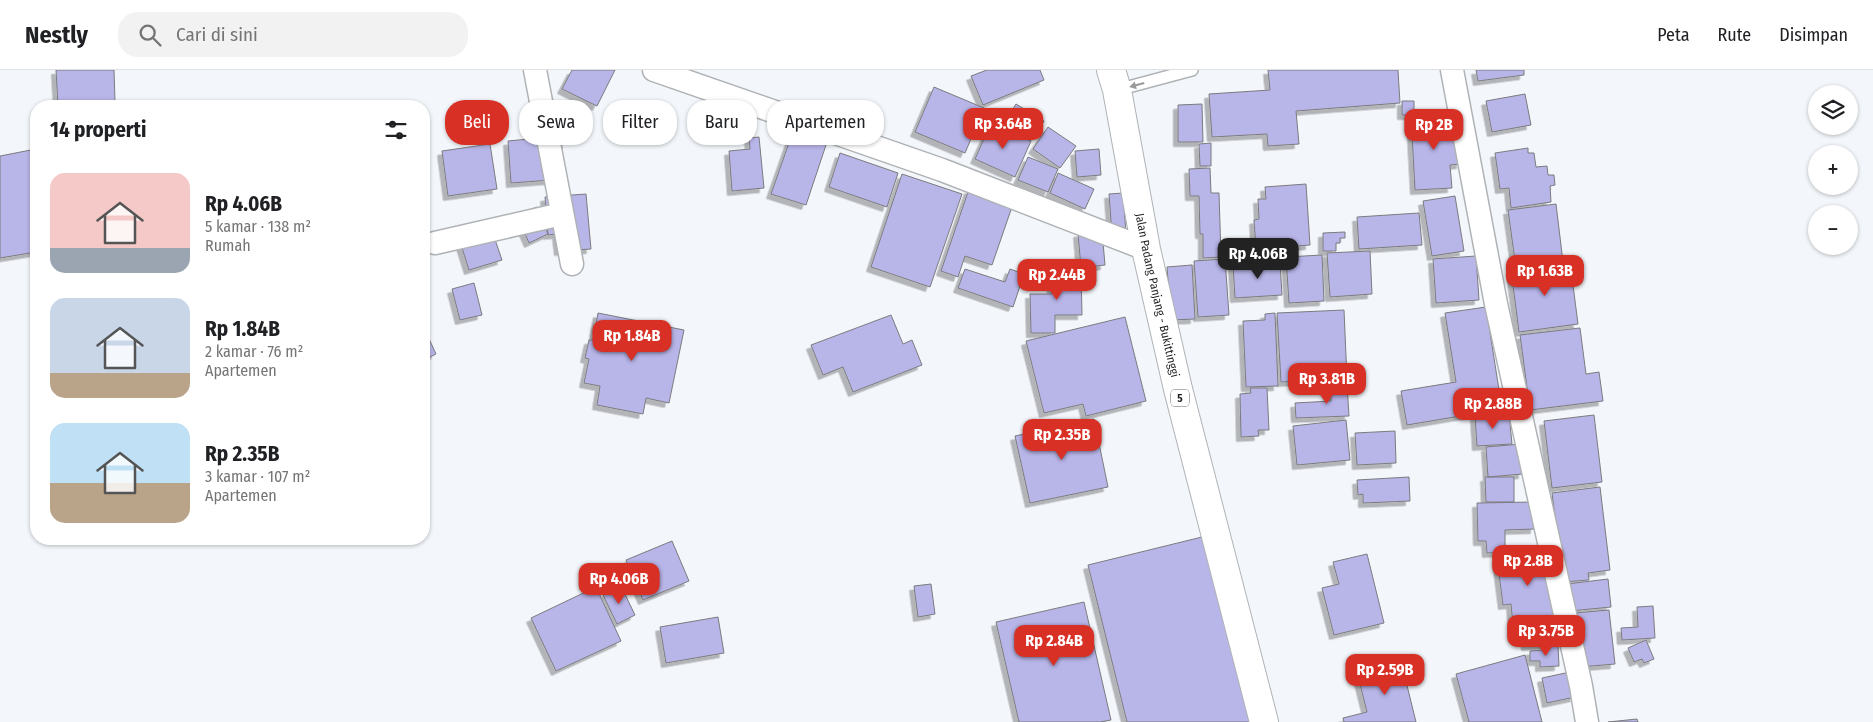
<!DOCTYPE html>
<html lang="id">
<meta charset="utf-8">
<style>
body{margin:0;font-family:"Fira Sans Condensed",sans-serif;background:#f2f2f2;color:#202124;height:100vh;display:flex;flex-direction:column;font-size:19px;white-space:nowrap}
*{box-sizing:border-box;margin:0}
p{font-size:16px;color:#757577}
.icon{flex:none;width:28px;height:28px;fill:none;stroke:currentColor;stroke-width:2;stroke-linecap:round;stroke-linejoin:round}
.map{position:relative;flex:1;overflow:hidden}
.details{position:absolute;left:30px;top:30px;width:400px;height:445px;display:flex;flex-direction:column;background:#fff;border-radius:20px;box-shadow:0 1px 4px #0004}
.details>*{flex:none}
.guide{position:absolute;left:445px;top:30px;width:475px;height:45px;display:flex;gap:10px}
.controls{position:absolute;left:1808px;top:15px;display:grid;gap:10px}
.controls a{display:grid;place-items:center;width:50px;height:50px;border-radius:50%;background:#fff;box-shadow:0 1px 4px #0004;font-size:25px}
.price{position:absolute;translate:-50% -42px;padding:0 11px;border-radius:10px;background:#d93025;color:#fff;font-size:16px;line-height:32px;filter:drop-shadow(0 1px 2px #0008)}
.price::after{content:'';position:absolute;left:50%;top:30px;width:15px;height:11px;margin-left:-8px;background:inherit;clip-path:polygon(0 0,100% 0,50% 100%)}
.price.active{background:#222;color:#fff}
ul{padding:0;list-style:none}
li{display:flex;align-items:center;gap:15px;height:125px;padding:0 20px}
li span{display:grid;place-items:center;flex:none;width:140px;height:100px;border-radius:15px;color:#555}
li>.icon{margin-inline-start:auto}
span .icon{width:60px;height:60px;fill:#fffc;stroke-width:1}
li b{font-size:21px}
h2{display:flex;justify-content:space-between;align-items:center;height:60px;padding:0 20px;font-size:21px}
.tag{padding:0 18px;border-radius:20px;background:#fff;box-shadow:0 1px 4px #0004;font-size:18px;line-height:45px}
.tag.active{background:#d93025;color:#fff}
header{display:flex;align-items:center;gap:30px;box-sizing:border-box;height:70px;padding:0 25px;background:#fff;border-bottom:1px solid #e0e0e0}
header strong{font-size:24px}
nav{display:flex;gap:28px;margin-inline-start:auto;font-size:18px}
.search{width:350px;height:45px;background:#f2f2f2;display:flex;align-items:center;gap:12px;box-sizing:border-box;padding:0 18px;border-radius:20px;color:#757577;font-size:19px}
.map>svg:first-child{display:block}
.building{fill:#b8b5e8;stroke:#7b7b7f;filter:url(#shadow)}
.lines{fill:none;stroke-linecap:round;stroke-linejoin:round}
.service-casing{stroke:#b0b3b6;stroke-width:14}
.minor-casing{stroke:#b0b3b6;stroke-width:25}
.trunk-casing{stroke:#b0b3b6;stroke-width:30}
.service{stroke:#fff;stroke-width:11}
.minor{stroke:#fff;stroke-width:22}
.trunk{stroke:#fff;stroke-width:28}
.oneway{fill:#999a9a}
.labels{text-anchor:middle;stroke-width:4;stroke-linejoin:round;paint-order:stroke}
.shield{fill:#fff;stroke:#616262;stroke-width:1}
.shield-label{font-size:11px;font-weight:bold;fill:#1d1e1f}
.street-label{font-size:12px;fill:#1d1e1f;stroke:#fff}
</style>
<header>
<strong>Nestly</strong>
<div class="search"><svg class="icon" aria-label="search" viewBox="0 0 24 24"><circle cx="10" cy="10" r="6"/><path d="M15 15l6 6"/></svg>Cari di sini</div>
<nav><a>Peta</a><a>Rute</a><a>Disimpan</a></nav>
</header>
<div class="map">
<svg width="1873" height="652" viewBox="0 0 1873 652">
<defs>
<filter id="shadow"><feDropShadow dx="-4.5" dy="4.5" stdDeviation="0" flood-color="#0004"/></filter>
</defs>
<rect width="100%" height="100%" fill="#f3f6fa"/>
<path class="building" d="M56,0H114L115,32L58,35Z
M572,0H615L597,36L562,19Z
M987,0H1040L1044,10L983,35L971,6Z
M1268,0H1398L1400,33L1296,41L1299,74L1268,76L1267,64L1212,67L1209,24L1270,20Z
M1476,0H1524V5L1478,11Z
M934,17L984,38L965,83L915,62Z
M1525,24L1531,55L1492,62L1486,31Z
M1402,31H1414V45H1402Z
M1016,34L1044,51L1033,69L1005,52Z
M1202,34L1203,72H1178V35Z
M1450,44L1451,67L1459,66L1461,94L1450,95L1452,118L1415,120L1411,46Z
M991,53L1031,71L1015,107L975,89Z
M1048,57L1076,76L1060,98L1033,79Z
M792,64L826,75L806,135L771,124Z
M561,66L564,109L511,113L508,71Z
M759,67L764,118L732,121L729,81L750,79L749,68Z
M1211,73V96H1200L1199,74Z
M490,74L497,119L448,126L442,81Z
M1528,78V83H1534L1536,97L1547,96L1548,105H1554L1555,115L1550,116L1551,132L1511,138L1509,118L1500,119L1495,83Z
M36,79V182L0,188V86Z
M1099,79L1101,105L1077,107L1075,81Z
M840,83L898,103L887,137L829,117Z
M1028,87L1058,99L1048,122L1018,110Z
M1210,98L1211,123H1219L1221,187L1203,188V164H1200L1199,126H1190L1189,99Z
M1058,103L1094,119L1085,139L1050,123Z
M902,104L962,124L930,217L871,197Z
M1306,114L1310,175L1256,179L1254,150L1259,149L1258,129H1266L1265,117Z
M969,119L1013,134L992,195L965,186L958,207L941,201Z
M1123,123L1126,163L1112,164L1109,124Z
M586,124L591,179L559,181L557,164L548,165L545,127Z
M1455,126L1464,181L1432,186L1423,131Z
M1556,134L1563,192L1516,198L1508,140Z
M537,137L548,164L529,173L517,145Z
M1419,143L1422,175L1359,179L1357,147Z
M489,152L502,190L469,200L457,162Z
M1102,161L1105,195L1081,198L1078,163Z
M1345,162V168H1340V173H1336V181H1323V163Z
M1370,181L1372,224L1330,227L1327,183Z
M1322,185L1324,231L1289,233L1286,187Z
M1476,186L1479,230L1436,233L1433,189Z
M1225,189L1229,245L1198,247L1194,191Z
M1280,192L1282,225L1235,228L1233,195Z
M1570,192L1578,254L1519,262L1511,200Z
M1192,195L1195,249L1171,250L1167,197Z
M965,199L1005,212L1010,199L1024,204L1013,237L958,218Z
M1081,199L1082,245H1055V263H1031L1030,224H1052L1051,200Z
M474,213L482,245L460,250L452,219Z
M1486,237L1502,339L1407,355L1401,321L1456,312L1445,243Z
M1344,240L1347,309L1281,312L1277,243Z
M598,243L684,260L669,333L646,328L643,344L597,335L600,316L584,313L589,289L585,288L589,270H593Z
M1275,243L1278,316L1246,317L1243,251L1265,250V244Z
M891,245L903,274L912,270L922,295L853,322L843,297L823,305L811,275Z
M1125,247L1146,331L1086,346L1083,334L1044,343L1026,271Z
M424,258L436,284L424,290Z
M1580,258L1586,304L1599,302L1603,331L1530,340L1520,265Z
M1330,314H1347L1349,346L1296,348L1295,333L1331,331Z
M1250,318H1267L1269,360H1258L1259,366L1241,367L1240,324L1251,323Z
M1509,344L1512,374L1477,376L1475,346Z
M1594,345L1602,412L1552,418L1544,351Z
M1094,349L1108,417L1030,433L1015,366Z
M1346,350L1350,390L1297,395L1293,356Z
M1395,361L1396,393L1357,395L1355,363Z
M1521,374L1523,404L1488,407L1486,377Z
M1409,407L1410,431L1363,433V424L1358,425L1357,410Z
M1485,407H1514V432H1486Z
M1600,417L1610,500L1588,503L1589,510L1563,512L1552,423Z
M1534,432L1535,459L1505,460V482L1487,483L1486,471H1478L1477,433Z
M1206,466L1252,652H1127L1088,495Z
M672,471L689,511L643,530L626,490Z
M1549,481L1557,550L1513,555L1511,534L1503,535L1497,488Z
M1367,484L1384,553L1334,565L1322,518L1339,514L1333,492Z
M1608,509L1611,537L1570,541L1567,514Z
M931,514L935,544L918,547L914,516Z
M621,516L635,545L617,554L603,525Z
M596,517L621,571L556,601L531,548Z
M1084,532L1111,650L1100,652H1019L996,552Z
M1653,536L1655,568L1622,570L1621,558L1638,557L1637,537Z
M1609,540L1615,594L1580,597L1575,543Z
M718,547L724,583L666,593L660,557Z
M1544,554L1545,575L1526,576L1524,556Z
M1646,570L1654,589L1644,593L1642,589L1634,592L1628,578Z
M1558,576L1559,596L1540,597V591H1530V581L1544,580V577Z
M1525,585L1542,652H1469L1456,604Z
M1401,591L1416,652H1344L1343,648L1367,642L1357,602Z
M1570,602L1575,627L1547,633L1542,608Z
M1637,649L1638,652H1608Z"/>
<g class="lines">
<g class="service-casing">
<path id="service" d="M1117,20L1192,0"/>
</g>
<g class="minor-casing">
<path id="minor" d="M535,0L572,194
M654,0L942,100L1146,179
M1452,0L1496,234L1581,616L1587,652
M435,173L562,144"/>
</g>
<g class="trunk-casing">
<g id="trunk">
<path id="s1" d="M1111,0L1117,20L1146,179L1178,319L1264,652"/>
</g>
</g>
<use href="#service" class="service"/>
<use href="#minor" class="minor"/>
<use href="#trunk" class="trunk"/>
</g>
<defs><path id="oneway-solid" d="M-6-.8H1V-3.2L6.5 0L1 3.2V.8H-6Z" transform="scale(1.25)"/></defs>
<use class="oneway" href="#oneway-solid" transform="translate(1137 15) rotate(165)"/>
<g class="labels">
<rect class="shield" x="1171" y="319.5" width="18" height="17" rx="4"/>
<g class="shield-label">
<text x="1180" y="332">5</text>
</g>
<g class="street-label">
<text dy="4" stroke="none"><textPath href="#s1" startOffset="230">Jalan Padang Panjang - Bukittinggi</textPath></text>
</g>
</g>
</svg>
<div class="controls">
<a><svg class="icon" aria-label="layers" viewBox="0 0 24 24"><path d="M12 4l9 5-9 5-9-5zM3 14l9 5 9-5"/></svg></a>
<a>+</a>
<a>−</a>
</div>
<b class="price" style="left:1003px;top:80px">Rp 3.64B</b>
<b class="price" style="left:1434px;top:81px">Rp 2B</b>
<b class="price active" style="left:1258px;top:210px">Rp 4.06B</b>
<b class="price" style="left:1545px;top:227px">Rp 1.63B</b>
<b class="price" style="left:1057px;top:231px">Rp 2.44B</b>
<b class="price" style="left:632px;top:292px">Rp 1.84B</b>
<b class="price" style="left:1327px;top:335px">Rp 3.81B</b>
<b class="price" style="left:1493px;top:360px">Rp 2.88B</b>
<b class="price" style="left:1062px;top:391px">Rp 2.35B</b>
<b class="price" style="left:1528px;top:517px">Rp 2.8B</b>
<b class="price" style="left:619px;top:535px">Rp 4.06B</b>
<b class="price" style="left:1546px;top:587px">Rp 3.75B</b>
<b class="price" style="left:1054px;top:597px">Rp 2.84B</b>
<b class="price" style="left:1385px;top:626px">Rp 2.59B</b>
<div class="guide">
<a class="tag active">Beli</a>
<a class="tag">Sewa</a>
<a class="tag">Filter</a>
<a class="tag">Baru</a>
<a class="tag">Apartemen</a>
</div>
<section class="details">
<h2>14 properti<svg class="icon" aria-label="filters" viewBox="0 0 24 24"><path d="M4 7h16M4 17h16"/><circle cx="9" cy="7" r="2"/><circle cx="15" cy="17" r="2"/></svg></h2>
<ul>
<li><span style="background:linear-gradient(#f6c9c9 75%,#9aa5b1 0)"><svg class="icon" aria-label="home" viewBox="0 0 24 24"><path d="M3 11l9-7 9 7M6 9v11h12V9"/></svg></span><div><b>Rp 4.06B</b><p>5 kamar · 138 m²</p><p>Rumah</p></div></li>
<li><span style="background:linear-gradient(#c9d6e8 75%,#b9a48a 0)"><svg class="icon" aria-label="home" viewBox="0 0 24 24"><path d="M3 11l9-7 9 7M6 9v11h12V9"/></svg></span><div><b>Rp 1.84B</b><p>2 kamar · 76 m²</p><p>Apartemen</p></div></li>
<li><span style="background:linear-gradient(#bfe0f5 60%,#b9a48a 0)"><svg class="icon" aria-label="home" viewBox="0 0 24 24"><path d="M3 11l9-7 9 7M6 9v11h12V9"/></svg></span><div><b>Rp 2.35B</b><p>3 kamar · 107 m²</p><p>Apartemen</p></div></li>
</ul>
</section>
</div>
